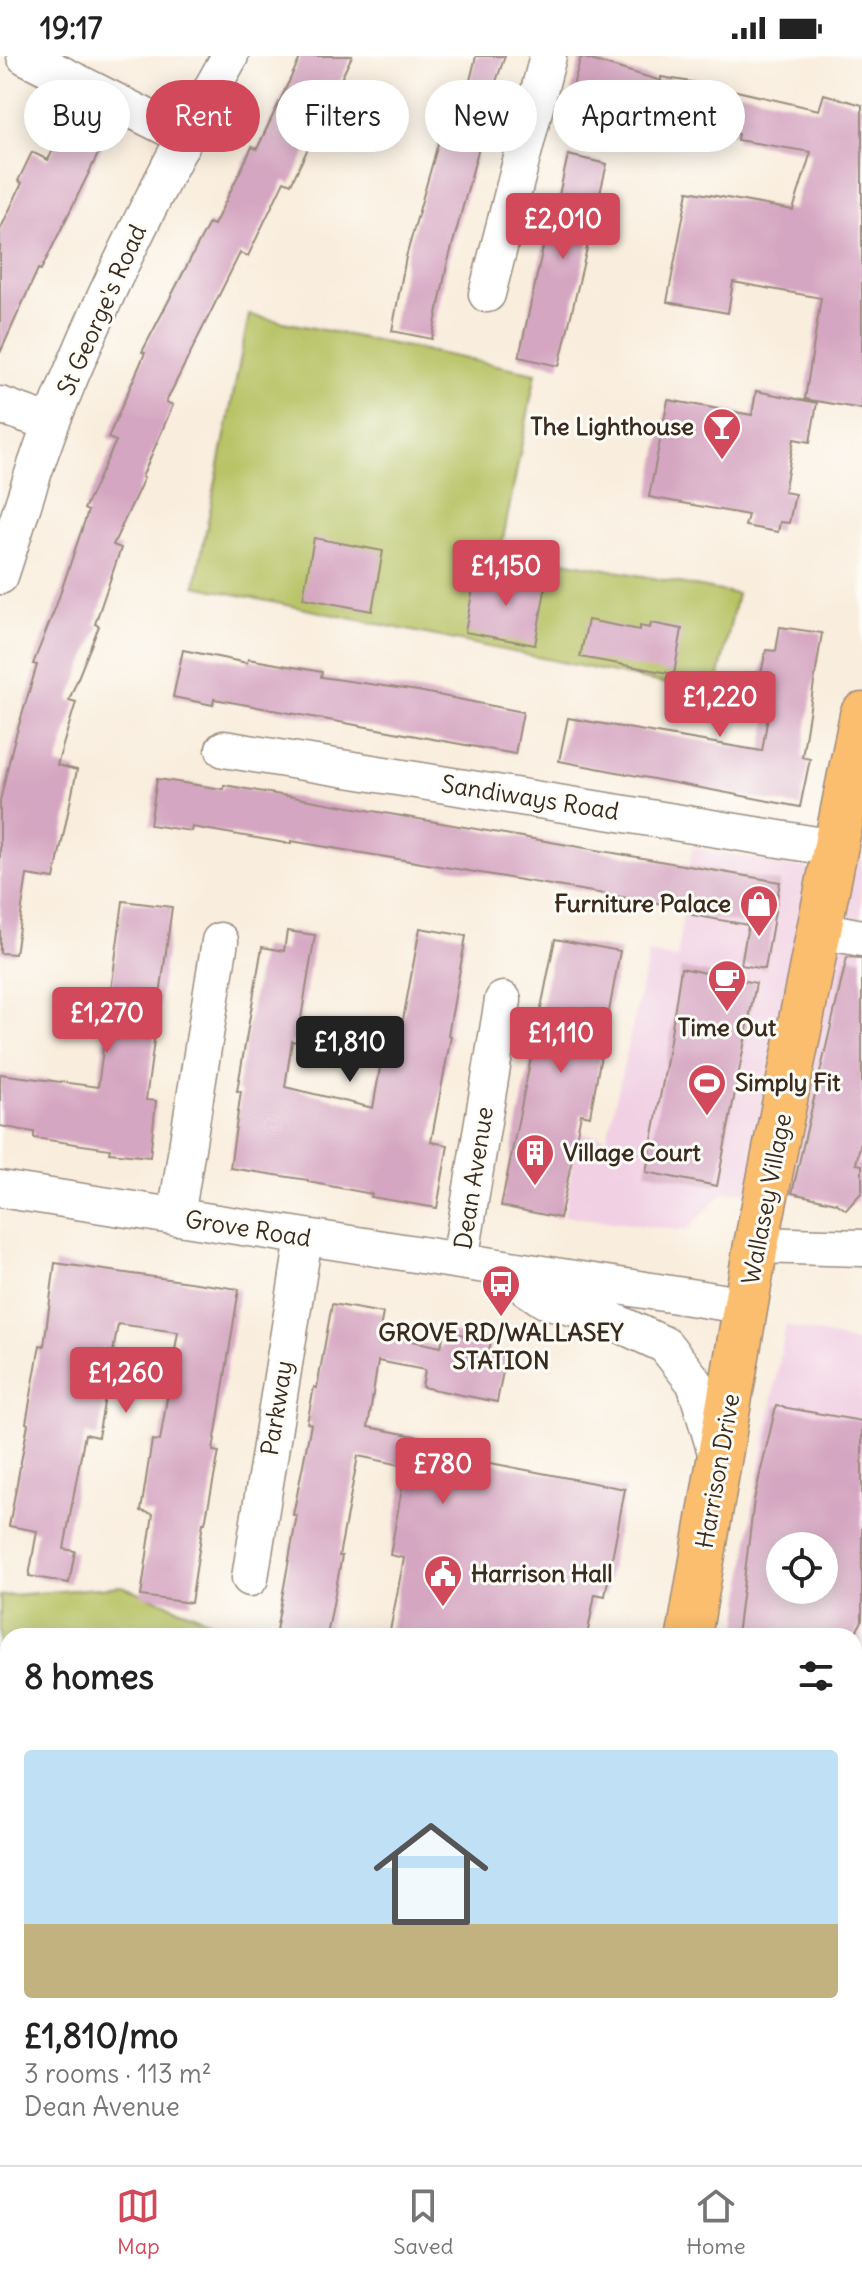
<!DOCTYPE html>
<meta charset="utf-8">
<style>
body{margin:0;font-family:Delius,sans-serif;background:#f6f6f6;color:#222;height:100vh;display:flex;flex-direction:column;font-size:30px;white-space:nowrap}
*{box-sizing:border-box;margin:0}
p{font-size:26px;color:#767676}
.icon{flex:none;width:44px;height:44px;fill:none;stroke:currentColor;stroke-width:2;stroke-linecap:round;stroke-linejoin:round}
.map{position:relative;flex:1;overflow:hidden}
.panel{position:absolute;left:0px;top:1572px;width:862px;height:538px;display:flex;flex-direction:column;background:#fff;border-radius:24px 24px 0 0;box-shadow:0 4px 20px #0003}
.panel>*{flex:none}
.top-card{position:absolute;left:24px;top:24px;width:814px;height:72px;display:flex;gap:16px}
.controls{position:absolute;left:766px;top:1476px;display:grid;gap:16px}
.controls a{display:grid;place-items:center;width:72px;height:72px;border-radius:50%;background:#fff;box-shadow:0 4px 20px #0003;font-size:40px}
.price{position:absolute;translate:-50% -68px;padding:0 18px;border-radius:8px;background:#d1495b;color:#fff;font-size:26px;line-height:52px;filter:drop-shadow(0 2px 4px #0008)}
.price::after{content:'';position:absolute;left:50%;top:48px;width:24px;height:18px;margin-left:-12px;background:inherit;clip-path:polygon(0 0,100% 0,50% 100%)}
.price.on{background:#222;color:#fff}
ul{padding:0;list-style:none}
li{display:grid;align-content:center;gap:16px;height:424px;padding:0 24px}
li span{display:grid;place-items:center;height:248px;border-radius:8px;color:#555}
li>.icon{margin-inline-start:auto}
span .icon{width:144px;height:144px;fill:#fffc;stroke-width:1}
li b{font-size:34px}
h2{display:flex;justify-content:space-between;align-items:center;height:96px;padding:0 24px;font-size:34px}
.tag{padding:0 28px;border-radius:36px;background:#fff;box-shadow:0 4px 20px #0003;font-size:28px;line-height:72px}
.tag.on{background:#d1495b;color:#fff}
.status{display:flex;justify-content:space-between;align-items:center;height:56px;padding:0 40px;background:#fff;direction:ltr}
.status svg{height:22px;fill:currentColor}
.tabs{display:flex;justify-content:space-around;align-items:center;height:112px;border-top:2px solid #e0e0e0;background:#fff;font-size:22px;color:#767676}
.tabs a{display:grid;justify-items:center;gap:4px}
.tabs .on{color:#d1495b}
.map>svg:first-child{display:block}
.built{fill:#f1d0e3;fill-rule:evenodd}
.green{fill:#b7c365;stroke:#797642;stroke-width:2}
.building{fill:#d5a6c1;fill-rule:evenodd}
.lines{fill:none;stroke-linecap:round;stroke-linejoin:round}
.minor-casing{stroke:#9a8c7e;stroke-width:39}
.major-casing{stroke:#9a8c7e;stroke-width:47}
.minor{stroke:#fff;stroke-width:36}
.major{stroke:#fbbd6e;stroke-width:44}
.rail-casing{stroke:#3b2a1e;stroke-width:9}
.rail{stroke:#fdfcf7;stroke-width:6;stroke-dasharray:18;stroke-linecap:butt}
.labels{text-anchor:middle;stroke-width:6;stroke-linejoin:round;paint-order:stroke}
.street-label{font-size:24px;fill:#3b2a1e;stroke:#fdfcf7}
.poi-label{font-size:24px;font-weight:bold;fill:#3b2a1e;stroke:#fdfcf7;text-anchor:start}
</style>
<div class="status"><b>19:17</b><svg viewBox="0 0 49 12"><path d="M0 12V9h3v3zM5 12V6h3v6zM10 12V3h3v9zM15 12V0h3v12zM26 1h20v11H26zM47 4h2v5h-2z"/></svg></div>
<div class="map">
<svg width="862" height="2109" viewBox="0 0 862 2109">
<rect width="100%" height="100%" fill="#fdfcf7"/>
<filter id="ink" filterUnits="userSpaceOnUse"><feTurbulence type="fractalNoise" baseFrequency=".0125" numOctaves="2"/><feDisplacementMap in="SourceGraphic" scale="16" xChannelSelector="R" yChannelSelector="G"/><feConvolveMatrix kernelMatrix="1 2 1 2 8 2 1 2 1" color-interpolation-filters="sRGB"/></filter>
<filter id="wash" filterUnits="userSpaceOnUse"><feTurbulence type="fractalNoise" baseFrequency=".006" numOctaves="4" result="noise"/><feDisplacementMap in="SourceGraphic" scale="32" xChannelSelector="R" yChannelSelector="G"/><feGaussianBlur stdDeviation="1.8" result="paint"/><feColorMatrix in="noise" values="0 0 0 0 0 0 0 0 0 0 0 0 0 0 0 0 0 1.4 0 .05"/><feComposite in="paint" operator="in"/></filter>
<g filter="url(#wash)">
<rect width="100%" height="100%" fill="#f9eddd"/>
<path class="built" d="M862,748V1147H836L772,1133L723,1137L686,1175L564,1160L577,1076L607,1082L649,897L677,903L692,791L847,820Z
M786,1269L862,1288V1780L854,1794V1580H737L754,1444ZM780,1490H824V1534H780Z"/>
<path class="green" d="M249,259L536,317L501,493L737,538L715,638L195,530Z
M122,1530L231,1573L230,1580H8V2102H550L546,2109H0V1540Z"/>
<g id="blocks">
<path class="building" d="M301,0H352L291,128L284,125L248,200L240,197L166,346L173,349L142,421L144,422L113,489L121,492L95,568L99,570L69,644L76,646L57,709L77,714L54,823L27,819L15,898L0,897V745L13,689L37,609L33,608L56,550L88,455L84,453L116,385L108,382L145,297L142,296L209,167L214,169L252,91L257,93Z
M476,0H505L487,51H490L447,209L432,283L392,275L406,201L443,70L458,74Z
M581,1L661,25V21L715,30L819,54L824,38L862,49V353L805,343L821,242L733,226L728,257L667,246L688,135L793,154L811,96L737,84L738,78L630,62L569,44Z
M70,61L107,80L41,214L38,213L0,297V174L22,127L18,125L32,96L48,104Z
M568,99L607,108L559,310L519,301L548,169L552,170Z
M756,335L817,347L810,386L794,383L784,436L795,438L789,467L780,466L778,476L745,470L748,459L649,441L668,344L752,359Z
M314,482L383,495L372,555L303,542Z
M476,516L546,529L535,589L465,576Z
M588,564L640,574V570L650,572L651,567L682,573L674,618L580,601Z
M780,571L822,577L802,701L810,703L800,751L559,705L568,662L762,695L775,620L761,618L766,594L776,595Z
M183,594L247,607L248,603L322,616L321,621L418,635L523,656L515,698L214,643L213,649L173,641Z
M157,723L223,733L224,729L780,826L765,913L741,909L748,869L692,859L693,853L291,785V788L192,771L191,775L150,769Z
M123,845L172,851L146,1044L156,1045L150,1101L109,1097L110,1093L34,1082V1076L0,1070V1018L98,1031Z
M420,872L466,880L448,979L451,980L431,1086L448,1089L437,1152L371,1141L372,1138L308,1126V1124L230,1112L241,1035H237L262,891L284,895L287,875L315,879L297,986L292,985L285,1031L373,1052L388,966L402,969Z
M555,883L620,895L590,1060L581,1058L560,1162L501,1150Z
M847,901L862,902V1080L856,1108L862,1109V1136L846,1154L836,1147L792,1137Z
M681,912L756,927L717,1130L646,1116L667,1004Z
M55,1207L239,1233L213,1395L219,1396L205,1467H203L191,1547L141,1540L153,1458L141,1455L152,1384L160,1385L178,1276L118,1268L98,1381L85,1378L74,1437L64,1493L75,1495L69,1527L29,1520L37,1475L9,1470L28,1368L26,1367L40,1289L44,1290Z
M332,1248L383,1257L379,1278L441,1291L444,1275L491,1284L489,1296L506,1300L497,1346L422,1331L425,1314L378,1305L368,1371L482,1393L480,1405L625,1433L605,1540L595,1538L587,1580H389L404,1502L390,1499L406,1410L358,1400L339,1500H342L327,1580H275L297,1459H293L311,1368L307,1367L314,1331L317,1332Z
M776,1350L862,1365V1565L854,1580H737L754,1444ZM780,1490H824V1534H780Z"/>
</g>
</g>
<g filter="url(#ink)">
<use href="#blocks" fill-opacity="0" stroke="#9a8c7e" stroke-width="2"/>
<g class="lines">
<g class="minor-casing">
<path id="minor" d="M25,0L184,80
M487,238L548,0
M0,349L51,367
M0,520C17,469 32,416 52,365C102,239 163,117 230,0
M224,693L835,792
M819,874L862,882
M0,1133L747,1250
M176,1161L220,885
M756,1189L862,1192
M460,1205L503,944
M508,1219L545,1244L600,1259L665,1289L695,1327L718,1403
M250,1522L304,1182"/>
</g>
<g class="major-casing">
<path id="major" d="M689,1580L756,1189L862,659
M583,2109L587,2102"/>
</g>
<use href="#minor" class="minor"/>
<use href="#major" class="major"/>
<g class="rail-casing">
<path id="rail" d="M854,2029L862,2014
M854,2066L862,2051
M811,2109L815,2102
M831,2109L834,2102"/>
</g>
<use href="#rail" class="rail"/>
</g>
</g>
<defs>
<g id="bar-pin" transform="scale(2)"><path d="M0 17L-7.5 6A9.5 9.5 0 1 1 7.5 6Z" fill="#d1495b" stroke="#fdfcf7"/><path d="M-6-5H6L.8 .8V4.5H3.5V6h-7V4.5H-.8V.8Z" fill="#fff"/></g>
<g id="shop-pin" transform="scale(2)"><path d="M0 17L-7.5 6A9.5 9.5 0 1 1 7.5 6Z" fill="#d1495b" stroke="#fdfcf7"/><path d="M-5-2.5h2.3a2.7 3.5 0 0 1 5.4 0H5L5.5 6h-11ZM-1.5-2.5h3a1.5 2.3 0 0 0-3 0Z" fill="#fff"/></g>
<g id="cafe-pin" transform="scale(2)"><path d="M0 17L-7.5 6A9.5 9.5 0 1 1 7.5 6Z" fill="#d1495b" stroke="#fdfcf7"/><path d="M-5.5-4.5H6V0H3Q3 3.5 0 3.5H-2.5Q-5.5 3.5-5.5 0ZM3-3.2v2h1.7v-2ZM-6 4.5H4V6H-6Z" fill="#fff"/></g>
<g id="stadium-pin" transform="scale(2)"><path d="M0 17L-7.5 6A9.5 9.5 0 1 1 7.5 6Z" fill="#d1495b" stroke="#fdfcf7"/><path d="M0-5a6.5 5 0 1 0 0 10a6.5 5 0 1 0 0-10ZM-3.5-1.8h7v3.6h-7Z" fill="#fff"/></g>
<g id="building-pin" transform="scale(2)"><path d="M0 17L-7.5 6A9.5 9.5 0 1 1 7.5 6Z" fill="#d1495b" stroke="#fdfcf7"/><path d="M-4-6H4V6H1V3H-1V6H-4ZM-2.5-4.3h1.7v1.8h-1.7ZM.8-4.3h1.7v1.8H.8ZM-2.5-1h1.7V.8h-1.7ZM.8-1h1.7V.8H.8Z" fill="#fff"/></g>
<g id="bus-pin" transform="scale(2)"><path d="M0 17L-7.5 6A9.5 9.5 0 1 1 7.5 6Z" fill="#d1495b" stroke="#fdfcf7"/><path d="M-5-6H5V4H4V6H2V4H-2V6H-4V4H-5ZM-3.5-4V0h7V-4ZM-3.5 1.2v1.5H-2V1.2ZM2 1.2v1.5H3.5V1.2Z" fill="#fff"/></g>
<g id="civic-pin" transform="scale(2)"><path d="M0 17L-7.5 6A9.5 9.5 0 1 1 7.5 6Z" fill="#d1495b" stroke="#fdfcf7"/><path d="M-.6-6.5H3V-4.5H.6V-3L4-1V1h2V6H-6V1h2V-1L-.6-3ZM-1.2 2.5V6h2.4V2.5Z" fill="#fff"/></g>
</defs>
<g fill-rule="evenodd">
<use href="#bar-pin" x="722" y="371"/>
<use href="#shop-pin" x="759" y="848"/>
<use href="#cafe-pin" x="727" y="923"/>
<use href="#stadium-pin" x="707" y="1027"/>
<use href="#building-pin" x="535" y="1097"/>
<use href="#bus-pin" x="501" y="1228"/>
<use href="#civic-pin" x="443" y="1518"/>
</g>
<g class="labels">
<g class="street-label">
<text transform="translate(102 254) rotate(-66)" y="8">St George's Road</text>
<text transform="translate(530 742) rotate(9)" y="8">Sandiways Road</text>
<text transform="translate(474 1122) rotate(-81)" y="8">Dean Avenue</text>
<text transform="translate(767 1143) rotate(-79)" y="8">Wallasey Village</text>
<text transform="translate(248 1173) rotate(9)" y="8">Grove Road</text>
<text transform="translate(277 1352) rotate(-81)" y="8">Parkway</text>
<text transform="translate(718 1415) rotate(-80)" y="8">Harrison Drive</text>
</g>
<g class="poi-label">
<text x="694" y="379" text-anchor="end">The Lighthouse</text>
<text x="731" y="856" text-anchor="end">Furniture Palace</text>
<text x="727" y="980" text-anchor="middle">Time Out</text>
<text x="735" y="1035">Simply Fit</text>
<text x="563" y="1105">Village Court</text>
<text x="501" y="1285" text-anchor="middle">GROVE RD/WALLASEY<tspan x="501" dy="28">STATION</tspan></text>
<text x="471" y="1526">Harrison Hall</text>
</g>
</g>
</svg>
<div class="controls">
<a><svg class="icon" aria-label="locate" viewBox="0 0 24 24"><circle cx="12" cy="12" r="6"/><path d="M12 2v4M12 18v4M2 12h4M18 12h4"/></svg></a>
</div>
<b class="price" style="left:563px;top:205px">£2,010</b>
<b class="price" style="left:506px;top:552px">£1,150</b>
<b class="price" style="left:720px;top:683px">£1,220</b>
<b class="price" style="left:107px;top:999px">£1,270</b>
<b class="price" style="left:561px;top:1019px">£1,110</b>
<b class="price on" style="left:350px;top:1028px">£1,810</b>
<b class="price" style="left:126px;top:1359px">£1,260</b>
<b class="price" style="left:443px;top:1450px">£780</b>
<div class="top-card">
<a class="tag">Buy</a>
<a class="tag on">Rent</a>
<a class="tag">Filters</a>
<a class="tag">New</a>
<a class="tag">Apartment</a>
</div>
<section class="panel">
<h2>8 homes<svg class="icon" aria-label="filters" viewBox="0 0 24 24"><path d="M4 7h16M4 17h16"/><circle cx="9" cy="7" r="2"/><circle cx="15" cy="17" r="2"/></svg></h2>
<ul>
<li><span style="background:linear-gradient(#bfe0f5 70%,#c2b280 0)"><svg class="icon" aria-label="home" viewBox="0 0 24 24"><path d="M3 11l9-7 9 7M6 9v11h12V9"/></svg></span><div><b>£1,810/mo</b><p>3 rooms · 113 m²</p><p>Dean Avenue</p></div></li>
</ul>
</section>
</div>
<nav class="tabs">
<a class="on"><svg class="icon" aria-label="map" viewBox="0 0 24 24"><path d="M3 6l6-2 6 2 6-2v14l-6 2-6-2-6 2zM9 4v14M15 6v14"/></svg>Map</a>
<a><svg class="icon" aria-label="saved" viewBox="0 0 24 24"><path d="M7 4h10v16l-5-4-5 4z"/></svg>Saved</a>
<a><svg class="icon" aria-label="home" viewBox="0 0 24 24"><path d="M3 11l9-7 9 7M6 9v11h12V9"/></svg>Home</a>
</nav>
